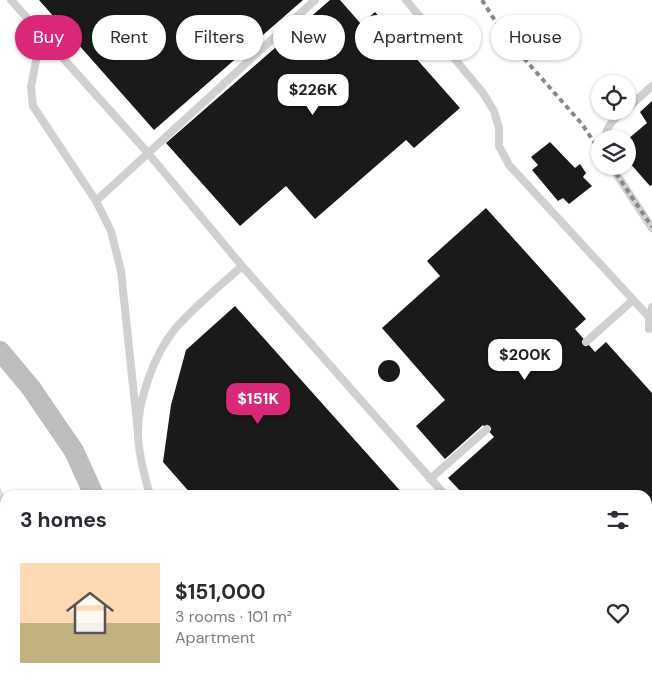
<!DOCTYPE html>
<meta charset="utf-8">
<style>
body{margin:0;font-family:"DM Sans",sans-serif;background:#f7f7f7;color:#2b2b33;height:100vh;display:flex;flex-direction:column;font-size:19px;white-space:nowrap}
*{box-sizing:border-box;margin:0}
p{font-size:16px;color:#7c7c81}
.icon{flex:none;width:28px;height:28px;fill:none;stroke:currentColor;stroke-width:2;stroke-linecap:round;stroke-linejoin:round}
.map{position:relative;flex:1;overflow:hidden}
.panel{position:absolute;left:0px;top:490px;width:652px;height:195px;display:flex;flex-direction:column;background:#fff;border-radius:15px 15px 0 0;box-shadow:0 1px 4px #0004}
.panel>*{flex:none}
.hud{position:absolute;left:15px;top:15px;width:622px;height:45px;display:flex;gap:10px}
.buttons{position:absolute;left:591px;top:75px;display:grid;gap:10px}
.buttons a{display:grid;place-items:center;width:45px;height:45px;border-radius:50%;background:#fff;box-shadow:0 1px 4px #0004;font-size:25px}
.price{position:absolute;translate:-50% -42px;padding:0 11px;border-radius:10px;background:#fff;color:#222;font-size:16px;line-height:32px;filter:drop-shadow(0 1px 2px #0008)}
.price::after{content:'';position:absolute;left:50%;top:30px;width:15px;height:11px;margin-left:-8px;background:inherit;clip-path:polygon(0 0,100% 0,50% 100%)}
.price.on{background:#db2777;color:#fff}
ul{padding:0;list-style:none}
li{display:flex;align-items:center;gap:15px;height:125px;padding:0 20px}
li span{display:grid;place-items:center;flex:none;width:140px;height:100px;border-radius:0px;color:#555}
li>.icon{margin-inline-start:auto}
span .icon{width:60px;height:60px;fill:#fffc;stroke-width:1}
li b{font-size:21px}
h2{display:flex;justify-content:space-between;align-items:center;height:60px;padding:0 20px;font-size:21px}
.chip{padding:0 18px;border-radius:22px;background:#fff;box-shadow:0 1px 4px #0004;font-size:18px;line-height:45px}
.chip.on{background:#db2777;color:#fff}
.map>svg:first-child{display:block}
.water{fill:#cfe2ee}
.building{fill:#1a1a1a}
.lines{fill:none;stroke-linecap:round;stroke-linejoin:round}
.service{stroke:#d0d0d0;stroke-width:8}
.secondary{stroke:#bdbdbd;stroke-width:20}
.motorway{stroke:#9a9a9a;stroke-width:26}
.rail{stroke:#888;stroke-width:4;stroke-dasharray:5 4;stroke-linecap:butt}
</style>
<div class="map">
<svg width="652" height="685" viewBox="0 0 652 685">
<rect width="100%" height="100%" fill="#fff"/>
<path class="water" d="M0,487L5,498V607L0,598Z
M46,680H95L98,685H49Z"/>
<path class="building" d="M39,0H303L154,130Z
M330,0H340L361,24L375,12L460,108L414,148L406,140L315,219L286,186L240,226L166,143Z
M652,101V185L650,186L628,161V139L647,123L640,112Z
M550,142L575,168L580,164L586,173L583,177L592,186L569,204L563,198L558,201L532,170L538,165L531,157Z
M486,208L586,319L575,329L595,352L606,342L652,393V685H635L630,680H648V495H464L448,478L494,437L483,425L445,459L416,426L445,400L382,328L440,276L427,261Z
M235,306L404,495H192L163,462L171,405L186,350Z
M378 371a11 11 0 1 1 22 0a11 11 0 1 1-22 0Z
M355,680H570L574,685H360Z"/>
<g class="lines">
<path class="service" d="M11,0L148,153L242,266L445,495
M406,0L483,93L494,111L499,128V146L509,165L649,317V329
M41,34L31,87L33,106L96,201L111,231L121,271L138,433
M628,108L652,86
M605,139C606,126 614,119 624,111
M611,166L652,228
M96,201L315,0
M650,323L652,307
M586,342L632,301
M430,479L487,429
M150,495C144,475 139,456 138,435C137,402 154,354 175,329C195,306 219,287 242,266
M250,680L253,685
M280,680L285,685
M607,680L612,685"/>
<path class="secondary" d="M0,351L31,388L74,451L94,495
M168,680L171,685"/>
<path class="motorway" d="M0,652L5,660
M18,680L20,685"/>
<path class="rail" d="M482,0L506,38L582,124L600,151
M611,166L652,227"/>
</g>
</svg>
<div class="buttons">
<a><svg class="icon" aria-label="locate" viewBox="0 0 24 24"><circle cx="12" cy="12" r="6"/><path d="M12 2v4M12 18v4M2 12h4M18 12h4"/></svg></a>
<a><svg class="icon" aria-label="layers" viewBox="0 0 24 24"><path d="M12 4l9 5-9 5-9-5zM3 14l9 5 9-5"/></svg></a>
</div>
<b class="price" style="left:313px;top:116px">$226K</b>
<b class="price" style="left:525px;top:381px">$200K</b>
<b class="price on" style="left:258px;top:425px">$151K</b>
<div class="hud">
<a class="chip on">Buy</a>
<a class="chip">Rent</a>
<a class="chip">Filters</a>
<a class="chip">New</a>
<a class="chip">Apartment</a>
<a class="chip">House</a>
</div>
<section class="panel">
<h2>3 homes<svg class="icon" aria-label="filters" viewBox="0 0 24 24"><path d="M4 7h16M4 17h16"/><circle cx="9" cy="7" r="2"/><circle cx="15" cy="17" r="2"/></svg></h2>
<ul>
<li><span style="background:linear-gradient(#ffd9b3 60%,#c2b280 0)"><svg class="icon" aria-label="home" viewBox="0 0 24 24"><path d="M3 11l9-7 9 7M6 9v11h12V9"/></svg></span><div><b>$151,000</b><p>3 rooms · 101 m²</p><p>Apartment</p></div><svg class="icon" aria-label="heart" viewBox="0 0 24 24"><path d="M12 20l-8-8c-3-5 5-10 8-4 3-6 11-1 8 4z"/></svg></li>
</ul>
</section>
</div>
